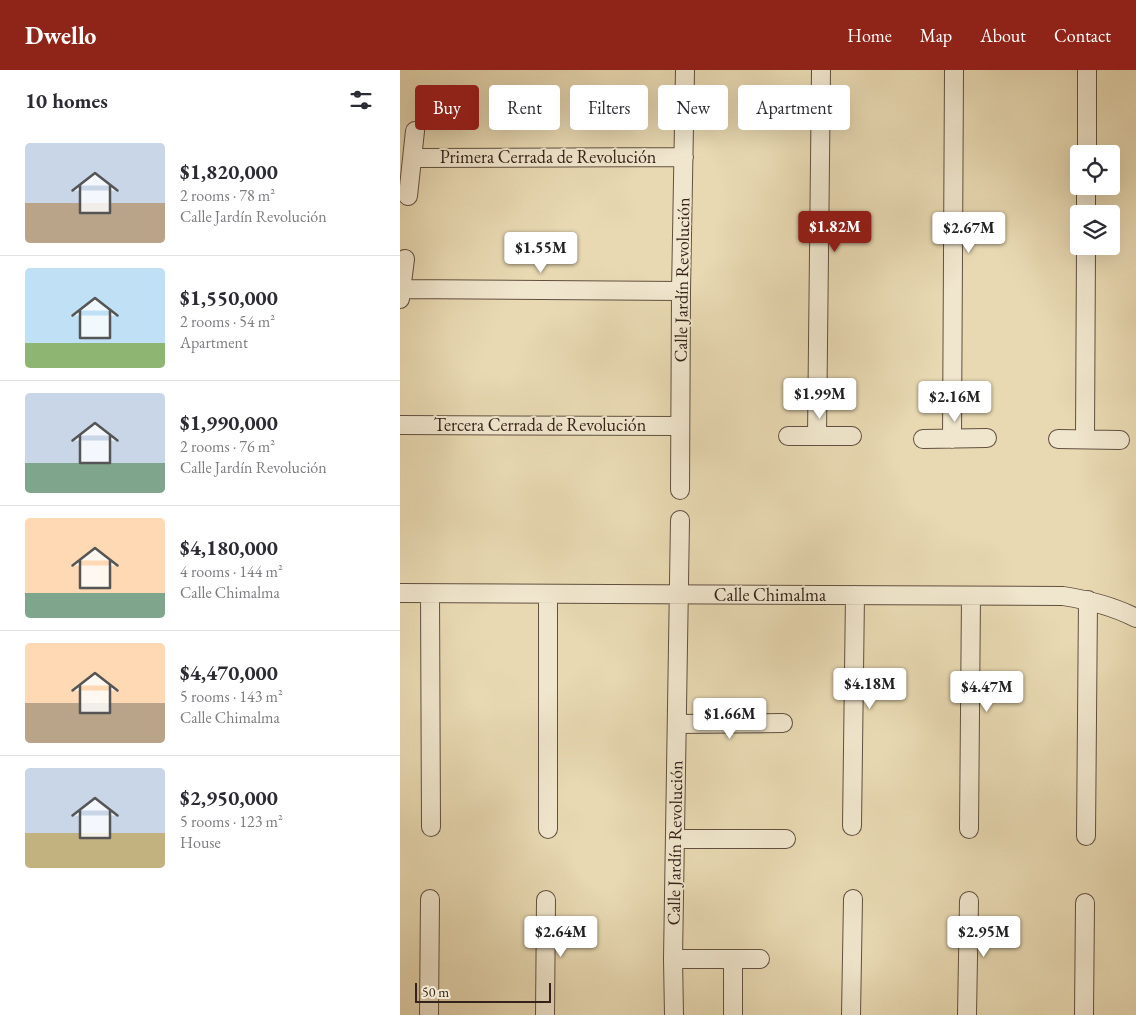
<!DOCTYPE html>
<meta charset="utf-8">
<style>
body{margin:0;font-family:"EB Garamond",serif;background:#f2f2f3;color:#2b2b33;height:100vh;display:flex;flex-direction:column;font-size:19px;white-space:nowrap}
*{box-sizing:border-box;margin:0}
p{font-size:16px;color:#7c7c81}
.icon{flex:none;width:28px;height:28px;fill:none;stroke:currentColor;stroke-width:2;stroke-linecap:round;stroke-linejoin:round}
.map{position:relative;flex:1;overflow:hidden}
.details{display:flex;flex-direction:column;background:#fff;width:400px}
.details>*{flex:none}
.hud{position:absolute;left:15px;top:15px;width:475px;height:45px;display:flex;gap:10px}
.fabs{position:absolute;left:670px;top:75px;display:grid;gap:10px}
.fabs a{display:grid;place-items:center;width:50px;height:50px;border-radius:5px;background:#fff;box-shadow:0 5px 20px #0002;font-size:25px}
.scale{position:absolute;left:15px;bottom:12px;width:136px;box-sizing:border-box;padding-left:5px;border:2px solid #35221a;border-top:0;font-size:14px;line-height:18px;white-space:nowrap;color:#35221a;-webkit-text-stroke:4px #f0e6cd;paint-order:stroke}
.price{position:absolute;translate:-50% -42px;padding:0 11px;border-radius:5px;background:#fff;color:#222;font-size:16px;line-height:32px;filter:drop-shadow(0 1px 2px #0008)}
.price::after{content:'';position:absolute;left:50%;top:30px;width:15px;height:11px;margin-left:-8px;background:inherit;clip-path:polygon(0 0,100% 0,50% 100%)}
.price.active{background:#8f2418;color:#fff}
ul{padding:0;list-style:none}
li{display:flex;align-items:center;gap:15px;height:125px;padding:0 25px}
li+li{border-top:1px solid #e1e1e2}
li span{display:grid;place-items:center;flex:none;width:140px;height:100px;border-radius:5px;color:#555}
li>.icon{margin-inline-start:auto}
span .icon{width:60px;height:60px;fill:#fffc;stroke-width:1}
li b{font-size:21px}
h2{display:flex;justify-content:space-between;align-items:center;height:60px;padding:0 25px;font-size:21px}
.chip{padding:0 18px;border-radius:5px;background:#fff;box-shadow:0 5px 20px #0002;font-size:18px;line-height:45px}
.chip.active{background:#8f2418;color:#fff}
header{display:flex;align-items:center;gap:30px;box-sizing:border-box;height:70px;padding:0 25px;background:#8f2418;color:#fff}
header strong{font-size:24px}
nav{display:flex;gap:28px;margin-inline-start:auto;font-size:18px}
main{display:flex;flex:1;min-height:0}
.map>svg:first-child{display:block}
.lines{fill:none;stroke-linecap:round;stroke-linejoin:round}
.minor-casing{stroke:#625040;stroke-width:20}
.minor{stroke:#f0e6cd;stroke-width:18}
.labels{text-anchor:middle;stroke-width:4;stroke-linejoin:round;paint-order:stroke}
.street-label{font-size:18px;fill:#35221a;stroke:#f0e6cd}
</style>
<header>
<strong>Dwello</strong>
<nav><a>Home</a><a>Map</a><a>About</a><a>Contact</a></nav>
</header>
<main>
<section class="details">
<h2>10 homes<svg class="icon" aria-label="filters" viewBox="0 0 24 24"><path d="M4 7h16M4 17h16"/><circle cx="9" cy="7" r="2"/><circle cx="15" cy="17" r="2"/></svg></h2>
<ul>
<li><span style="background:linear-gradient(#c9d6e8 60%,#b9a48a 0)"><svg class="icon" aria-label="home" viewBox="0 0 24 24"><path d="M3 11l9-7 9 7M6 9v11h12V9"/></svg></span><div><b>$1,820,000</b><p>2 rooms · 78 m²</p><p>Calle Jardín Revolución</p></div></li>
<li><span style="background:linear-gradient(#bfe0f5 75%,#8fb573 0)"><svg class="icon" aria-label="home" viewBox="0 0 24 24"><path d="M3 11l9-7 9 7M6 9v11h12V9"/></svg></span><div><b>$1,550,000</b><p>2 rooms · 54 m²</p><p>Apartment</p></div></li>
<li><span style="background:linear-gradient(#c9d6e8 70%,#7fa58c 0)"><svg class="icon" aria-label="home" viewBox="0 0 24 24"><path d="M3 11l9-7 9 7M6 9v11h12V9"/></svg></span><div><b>$1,990,000</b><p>2 rooms · 76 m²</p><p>Calle Jardín Revolución</p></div></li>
<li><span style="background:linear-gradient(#ffd9b3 75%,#7fa58c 0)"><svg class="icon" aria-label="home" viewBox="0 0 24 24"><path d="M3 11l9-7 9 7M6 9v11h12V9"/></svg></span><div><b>$4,180,000</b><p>4 rooms · 144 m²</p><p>Calle Chimalma</p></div></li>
<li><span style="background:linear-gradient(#ffd9b3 60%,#b9a48a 0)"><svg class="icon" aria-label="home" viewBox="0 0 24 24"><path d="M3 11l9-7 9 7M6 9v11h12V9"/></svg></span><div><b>$4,470,000</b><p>5 rooms · 143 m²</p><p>Calle Chimalma</p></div></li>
<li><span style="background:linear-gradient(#c9d6e8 65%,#c2b280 0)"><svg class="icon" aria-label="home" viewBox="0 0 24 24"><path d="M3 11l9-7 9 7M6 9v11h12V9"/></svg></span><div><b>$2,950,000</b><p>5 rooms · 123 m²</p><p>House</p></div></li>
</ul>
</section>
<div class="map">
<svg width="736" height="945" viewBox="0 0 736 945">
<rect width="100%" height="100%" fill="#e8d9b2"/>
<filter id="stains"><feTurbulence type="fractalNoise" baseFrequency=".004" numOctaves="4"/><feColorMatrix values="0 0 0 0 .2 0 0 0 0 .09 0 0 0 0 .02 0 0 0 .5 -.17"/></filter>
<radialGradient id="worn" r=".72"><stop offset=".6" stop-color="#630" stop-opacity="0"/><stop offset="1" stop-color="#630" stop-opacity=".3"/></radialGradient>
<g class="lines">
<g class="minor-casing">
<path id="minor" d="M687,84V0
M12,88L284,87
M8,126L15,61
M686,144V116
M1,219L281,221
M0,229L5,189
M0,355L280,356
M388,366H452
M417,366L421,0
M523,369L587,368
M552,369L554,0
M658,369L720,370
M685,369L686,176
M280,420L281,221L285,0
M0,523L663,526C688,530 713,536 736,548
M30,524L31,757
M277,654L383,653
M452,756L455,525
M148,759V524
M569,759L571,526
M686,766L688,530
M276,769H386
M273,889H360
M333,889V945
M29,945L30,829
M145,945L146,830
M274,945L273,889L280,450
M451,945L453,829
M567,945L569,831
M684,945L685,833"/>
</g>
<use href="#minor" class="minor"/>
</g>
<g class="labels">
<g class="street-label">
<text x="148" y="93">Primera Cerrada de Revolución</text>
<text transform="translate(282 210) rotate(-89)" y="6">Calle Jardín Revolución</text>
<text x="140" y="361">Tercera Cerrada de Revolución</text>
<text x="370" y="531">Calle Chimalma</text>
<text transform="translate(275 773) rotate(-89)" y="6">Calle Jardín Revolución</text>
</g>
</g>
<rect width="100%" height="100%" filter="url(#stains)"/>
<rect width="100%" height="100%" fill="url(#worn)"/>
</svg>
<div class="fabs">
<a><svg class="icon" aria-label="locate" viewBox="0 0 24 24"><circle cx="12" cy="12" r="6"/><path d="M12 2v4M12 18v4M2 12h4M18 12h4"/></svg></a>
<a><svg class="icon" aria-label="layers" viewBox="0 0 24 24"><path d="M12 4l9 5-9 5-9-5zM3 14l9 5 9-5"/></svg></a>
</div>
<div class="scale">50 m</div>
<b class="price active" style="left:435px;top:183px">$1.82M</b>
<b class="price" style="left:569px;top:184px">$2.67M</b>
<b class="price" style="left:141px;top:204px">$1.55M</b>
<b class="price" style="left:420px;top:350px">$1.99M</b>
<b class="price" style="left:555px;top:353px">$2.16M</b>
<b class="price" style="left:470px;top:640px">$4.18M</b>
<b class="price" style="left:587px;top:643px">$4.47M</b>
<b class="price" style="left:330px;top:670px">$1.66M</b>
<b class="price" style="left:161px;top:888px">$2.64M</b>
<b class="price" style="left:584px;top:888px">$2.95M</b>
<div class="hud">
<a class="chip active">Buy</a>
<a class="chip">Rent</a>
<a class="chip">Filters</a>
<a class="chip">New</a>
<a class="chip">Apartment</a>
</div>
</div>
</main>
